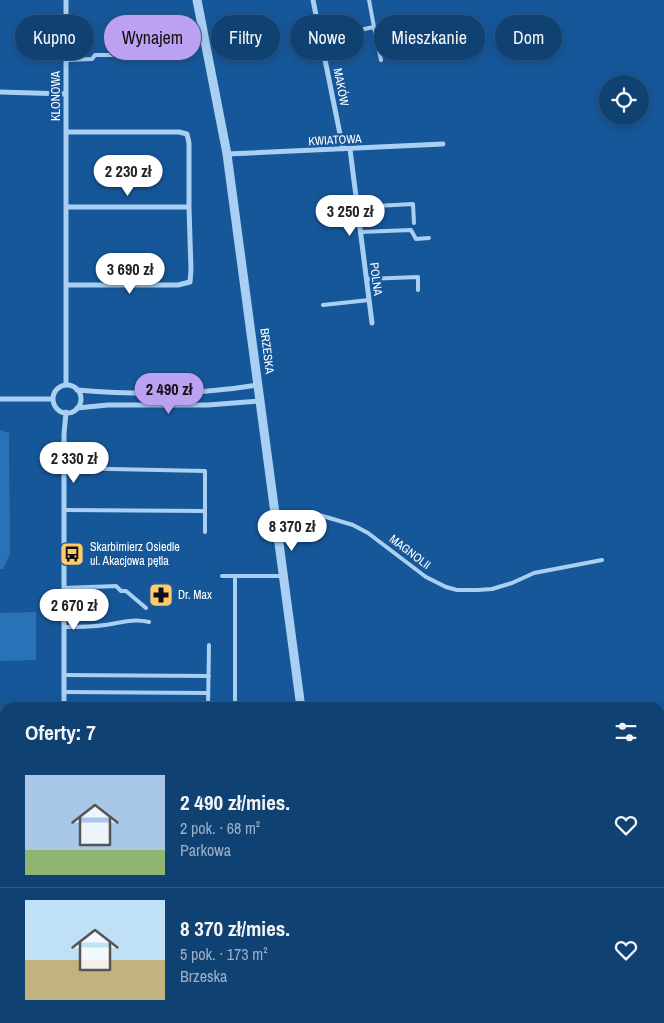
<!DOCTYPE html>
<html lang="pl">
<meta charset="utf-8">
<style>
body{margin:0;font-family:"Archivo Narrow",sans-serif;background:#194878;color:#f1f3f6;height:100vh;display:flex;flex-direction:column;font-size:19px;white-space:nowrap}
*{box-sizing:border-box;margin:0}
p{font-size:16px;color:#9cafc4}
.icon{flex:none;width:28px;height:28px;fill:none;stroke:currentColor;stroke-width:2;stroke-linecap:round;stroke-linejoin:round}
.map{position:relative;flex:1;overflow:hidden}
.side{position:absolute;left:0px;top:702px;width:665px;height:321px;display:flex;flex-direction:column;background:#104173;border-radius:15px 15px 0 0;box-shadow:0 2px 8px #0003,0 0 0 1px #305a85}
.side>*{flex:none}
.top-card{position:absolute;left:15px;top:15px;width:635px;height:45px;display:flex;gap:10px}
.fabs{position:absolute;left:599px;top:75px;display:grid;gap:10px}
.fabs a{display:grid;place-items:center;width:50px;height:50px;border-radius:50%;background:#104173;box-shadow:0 2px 8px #0003,0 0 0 1px #305a85;font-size:25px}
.price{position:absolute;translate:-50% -42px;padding:0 11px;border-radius:18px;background:#fff;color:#222;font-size:16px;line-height:32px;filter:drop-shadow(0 1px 2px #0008)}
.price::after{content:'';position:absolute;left:50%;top:30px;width:15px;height:11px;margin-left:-8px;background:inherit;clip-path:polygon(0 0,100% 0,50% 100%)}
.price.current{background:#bca0f2;color:#111}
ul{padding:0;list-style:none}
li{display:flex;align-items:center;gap:15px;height:125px;padding:0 25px}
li+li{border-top:1px solid #305a85}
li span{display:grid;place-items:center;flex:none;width:140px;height:100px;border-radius:0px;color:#555}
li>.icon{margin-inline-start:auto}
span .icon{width:60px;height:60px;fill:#fffc;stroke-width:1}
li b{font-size:21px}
h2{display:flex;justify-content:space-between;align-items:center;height:60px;padding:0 25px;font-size:21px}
.chip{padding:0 18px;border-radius:22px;background:#104173;box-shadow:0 2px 8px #0003,0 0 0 1px #305a85;font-size:18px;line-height:45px}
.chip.current{background:#bca0f2;color:#111}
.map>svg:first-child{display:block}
.green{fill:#2972b7}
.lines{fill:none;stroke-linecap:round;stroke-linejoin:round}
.service{stroke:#a9cff2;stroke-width:4}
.minor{stroke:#a9cff2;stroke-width:5}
.tertiary{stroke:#a9cff2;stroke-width:9}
.labels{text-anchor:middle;stroke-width:4.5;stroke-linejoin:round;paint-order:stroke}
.street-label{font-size:12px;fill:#fff;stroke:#165799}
.poi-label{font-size:12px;fill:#fff;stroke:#165799;text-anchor:start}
</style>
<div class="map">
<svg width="664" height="1023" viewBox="0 0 664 1023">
<rect width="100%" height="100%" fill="#165799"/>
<path class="green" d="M0,430L9,433L10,554L3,569H0Z
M36,612V660L0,661V613Z
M0,951L5,953V1019H47V1023H0Z"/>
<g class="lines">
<path class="service" d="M374,27L381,60
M321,38L374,27L369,0
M66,60L92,59L95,55H112L116,51H152
M357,207L413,204L414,223
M360,232L411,230L416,239L429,238
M366,279L418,277V290
M323,305L369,300
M64,468L205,471V532
M64,510L205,511
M276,513L309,512L353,525L368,533L426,577L446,587L457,590H478L492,589L512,583L534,573L602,560
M318,514L319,528
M222,576H282
M235,576V708
M64,588L116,586L121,591H126L146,608
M64,627C77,627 91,627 105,625C120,623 132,618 149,622
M64,675L209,676
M64,692L208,693
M208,708L209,645
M293,1021L301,1023
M263,1023L264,1019
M278,1023V1019"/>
<path class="minor" d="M66,0V385
M313,0L343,149
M0,92L66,94
M66,132H179L187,134L189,143V207L191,270L190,282L178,285H67
M350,149L372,323
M227,154L443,144
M67,207H189
M53 399a14 14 0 1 1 28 0a14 14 0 1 1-28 0Z
M77,390C137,395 199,395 258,385
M0,399H53
M77,408L108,405H208L260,401
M64,708V434L66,412
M0,835L5,832
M59,1019V1023"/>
<path class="tertiary" d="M197,0L227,154L301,708
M292,1023L293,1019"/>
</g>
<defs>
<g id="bus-square" transform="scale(1.25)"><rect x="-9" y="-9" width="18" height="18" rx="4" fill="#ffcb6a" stroke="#165799"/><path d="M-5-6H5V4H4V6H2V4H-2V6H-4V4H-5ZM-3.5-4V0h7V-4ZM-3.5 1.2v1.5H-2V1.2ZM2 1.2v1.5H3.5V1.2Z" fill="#111"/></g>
<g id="pharmacy-square" transform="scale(1.25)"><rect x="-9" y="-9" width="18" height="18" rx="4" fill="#ffcb6a" stroke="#165799"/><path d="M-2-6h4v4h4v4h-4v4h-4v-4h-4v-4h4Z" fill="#111"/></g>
</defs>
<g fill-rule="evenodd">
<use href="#bus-square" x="72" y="554"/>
<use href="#pharmacy-square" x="161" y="595"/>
</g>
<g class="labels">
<g class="street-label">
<text transform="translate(341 87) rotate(79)" y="4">MAKÓW</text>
<text transform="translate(56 96) rotate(-90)" y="4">KLONOWA</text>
<text transform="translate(335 140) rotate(-3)" y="4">KWIATOWA</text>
<text transform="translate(376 279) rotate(83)" y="4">POLNA</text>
<text transform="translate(267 351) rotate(83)" y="4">BRZESKA</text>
<text transform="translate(410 552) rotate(37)" y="4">MAGNOLII</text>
</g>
<g class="poi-label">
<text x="90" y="551">Skarbimierz Osiedle<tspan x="90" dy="14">ul. Akacjowa pętla</tspan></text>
<text x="178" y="599">Dr. Max</text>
</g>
</g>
</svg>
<div class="fabs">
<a><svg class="icon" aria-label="locate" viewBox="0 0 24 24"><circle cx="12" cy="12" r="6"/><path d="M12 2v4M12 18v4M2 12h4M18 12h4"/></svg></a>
</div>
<b class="price" style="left:128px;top:197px">2 230 zł</b>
<b class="price" style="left:350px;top:237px">3 250 zł</b>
<b class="price" style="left:130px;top:295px">3 690 zł</b>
<b class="price current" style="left:169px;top:415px">2 490 zł</b>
<b class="price" style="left:74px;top:484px">2 330 zł</b>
<b class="price" style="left:292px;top:552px">8 370 zł</b>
<b class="price" style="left:74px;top:631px">2 670 zł</b>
<div class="top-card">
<a class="chip">Kupno</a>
<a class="chip current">Wynajem</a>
<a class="chip">Filtry</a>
<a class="chip">Nowe</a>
<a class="chip">Mieszkanie</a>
<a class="chip">Dom</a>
</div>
<section class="side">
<h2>Oferty: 7<svg class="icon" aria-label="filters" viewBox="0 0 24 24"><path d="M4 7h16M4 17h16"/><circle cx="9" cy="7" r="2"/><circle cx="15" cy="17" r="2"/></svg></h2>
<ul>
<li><span style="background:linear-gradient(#a9c7e8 75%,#8fb573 0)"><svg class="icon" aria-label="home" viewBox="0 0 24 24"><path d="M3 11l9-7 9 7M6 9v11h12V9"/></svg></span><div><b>2 490 zł/mies.</b><p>2 pok. · 68 m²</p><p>Parkowa</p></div><svg class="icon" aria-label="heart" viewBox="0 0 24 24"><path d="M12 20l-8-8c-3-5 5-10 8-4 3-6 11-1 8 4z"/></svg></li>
<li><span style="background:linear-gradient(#bfe0f5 60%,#c2b280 0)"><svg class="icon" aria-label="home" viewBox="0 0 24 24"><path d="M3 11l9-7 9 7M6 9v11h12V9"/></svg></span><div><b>8 370 zł/mies.</b><p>5 pok. · 173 m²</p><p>Brzeska</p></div><svg class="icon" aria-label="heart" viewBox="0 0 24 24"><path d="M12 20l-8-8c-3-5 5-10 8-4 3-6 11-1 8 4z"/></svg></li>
</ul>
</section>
</div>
